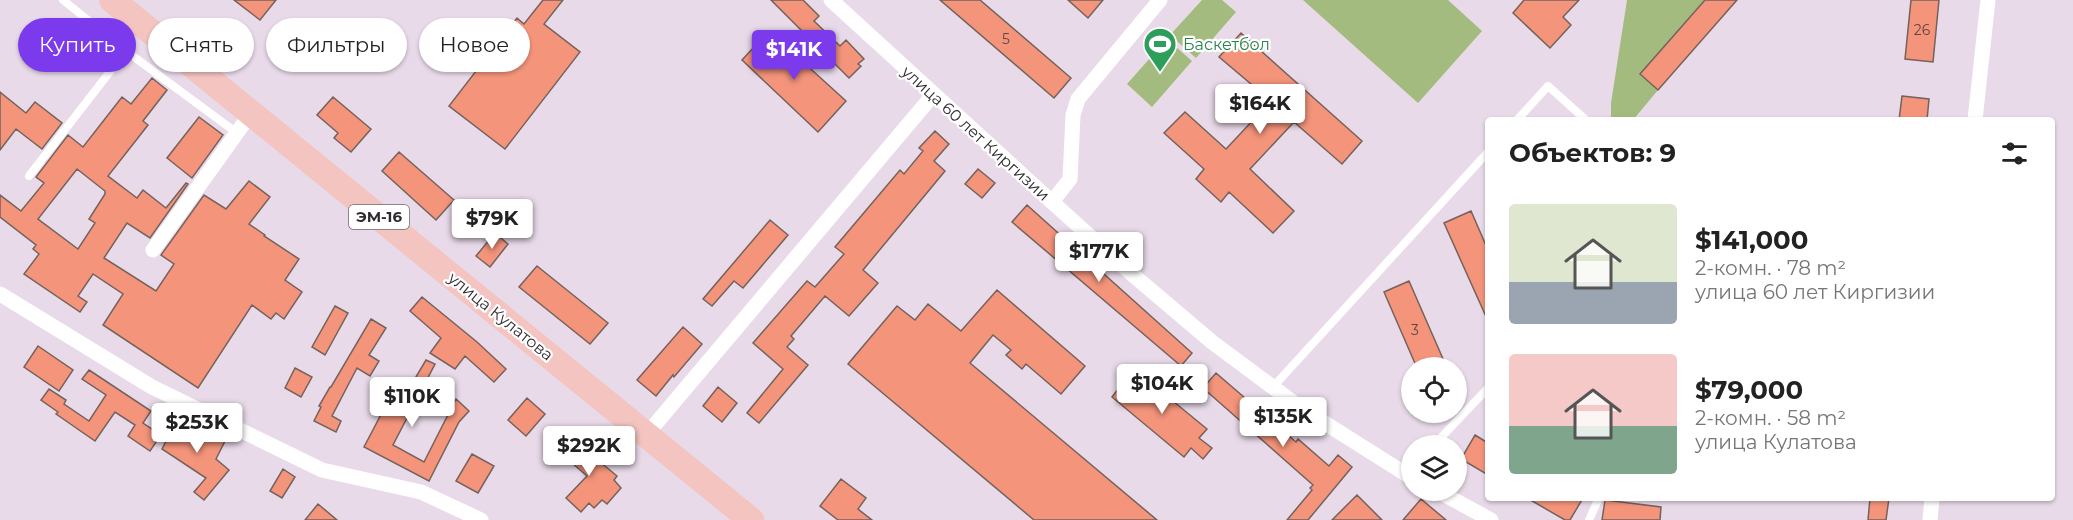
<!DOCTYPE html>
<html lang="ru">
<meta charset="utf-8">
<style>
body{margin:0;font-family:Montserrat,sans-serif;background:#f6f6f6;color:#222;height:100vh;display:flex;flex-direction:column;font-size:22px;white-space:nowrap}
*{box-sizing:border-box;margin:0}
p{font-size:20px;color:#767676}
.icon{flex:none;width:33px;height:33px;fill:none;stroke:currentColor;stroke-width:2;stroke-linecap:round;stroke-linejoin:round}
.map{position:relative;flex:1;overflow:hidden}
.panel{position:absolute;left:1485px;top:117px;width:570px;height:384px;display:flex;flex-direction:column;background:#fff;border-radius:6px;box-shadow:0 2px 4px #0004}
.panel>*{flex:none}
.guide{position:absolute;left:18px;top:18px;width:570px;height:54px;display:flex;gap:12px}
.buttons{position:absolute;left:1401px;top:357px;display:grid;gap:12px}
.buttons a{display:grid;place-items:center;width:66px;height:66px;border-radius:50%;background:#fff;box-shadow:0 2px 4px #0004;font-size:30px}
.price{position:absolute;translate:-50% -51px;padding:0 14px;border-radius:6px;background:#fff;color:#222;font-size:20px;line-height:39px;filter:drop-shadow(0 2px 3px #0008)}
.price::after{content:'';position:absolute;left:50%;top:36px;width:18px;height:14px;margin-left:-9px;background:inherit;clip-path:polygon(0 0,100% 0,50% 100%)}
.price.on{background:#7c3aed;color:#fff}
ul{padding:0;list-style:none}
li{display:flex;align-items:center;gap:18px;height:150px;padding:0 24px}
li span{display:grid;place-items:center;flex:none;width:168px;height:120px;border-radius:6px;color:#555}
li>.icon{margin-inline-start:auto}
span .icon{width:72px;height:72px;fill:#fffc;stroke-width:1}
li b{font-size:26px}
h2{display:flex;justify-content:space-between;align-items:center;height:72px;padding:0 24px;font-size:26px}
.tag{padding:0 21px;border-radius:27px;background:#fff;box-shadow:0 2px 4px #0004;font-size:21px;line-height:54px}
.tag.on{background:#7c3aed;color:#fff}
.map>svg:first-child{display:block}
.green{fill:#a4bb7f}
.building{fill:#f4947b;stroke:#74625d;stroke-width:1.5;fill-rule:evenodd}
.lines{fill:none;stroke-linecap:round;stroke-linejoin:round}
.service{stroke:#fff;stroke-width:8}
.minor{stroke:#fff;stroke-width:15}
.trunk{stroke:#f4c4c0;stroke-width:26}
.labels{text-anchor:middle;stroke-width:4.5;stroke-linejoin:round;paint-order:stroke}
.number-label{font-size:14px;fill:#624544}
.shield{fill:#fff;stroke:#6f6b6f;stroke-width:1.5}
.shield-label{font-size:15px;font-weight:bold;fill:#312b31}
.leisure-label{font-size:16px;fill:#27864d;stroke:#fff;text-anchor:start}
.street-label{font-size:16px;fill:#312b31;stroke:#fff}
</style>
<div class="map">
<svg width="2073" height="520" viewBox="0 0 2073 520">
<rect width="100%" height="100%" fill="#e9dae9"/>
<path class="green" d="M1202,0H1222L1236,12L1196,58L1170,35Z
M1303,0H1448L1482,31L1418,103Z
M1627,0H1705L1640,74L1658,90L1633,120H1611V103Z
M1167,39L1192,61L1152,107L1127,84Z"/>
<path class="building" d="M234,0H276L260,20Z
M543,0H563L544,24L580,52L505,149L449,106L517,18L524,24Z
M771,0H803L819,16L814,21L840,46L846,40L864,59L858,64L861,66L849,78Z
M940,0H980L1071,78L1054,98Z
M1068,0H1103L1088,18Z
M1524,0H1579L1563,17L1571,25L1550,48L1513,13Z
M1705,0H1737L1658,90L1640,74Z
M1911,0H1939L1933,62L1905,59Z
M769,31L846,101L818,132L742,60Z
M1241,33L1362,141L1342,164L1294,122L1250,169L1294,211L1273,233L1229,192L1221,202L1196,179L1204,169L1164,133L1185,112L1226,149L1271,101L1219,57Z
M152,78L167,90L143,121L148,125L108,176L137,198L143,190L166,208L186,183L188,184L150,238L127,223L104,258L156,291L174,264L161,255L204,195L226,209L249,181L270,197L249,224L265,235L264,236L299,259L285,280L302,292L284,319L276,313L271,319L252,305L198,388L103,325L123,294L93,274L78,296L87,302L80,312L24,274L39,254L33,249L36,245L0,217V195L21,211L44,183L36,177L68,135L83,147L122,97L131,104ZM77,169L105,191V194L89,219L95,223L78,249L38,219Z
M0,92L26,113L35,102L62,123L42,149L16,129L0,150Z
M1902,96L1929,99L1927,120H1899Z
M333,97L371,129L351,152L334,138L338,133L317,115Z
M199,117L223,135L192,178L167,158Z
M935,131L949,144L934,161L945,171L863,270L878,283L849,316L825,296L791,336L794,339L787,347L808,365L759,423L747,413L783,369L753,343L807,281L815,287L844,254L835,247L900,170L904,174L923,151L919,148Z
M399,152L454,200L436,220L382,171Z
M978,169L995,183L982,198L965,184Z
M1027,205L1192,353L1181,366L1012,222Z
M1471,211L1488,250V321L1444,223Z
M770,220L788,235L743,288L734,281L712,306L703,299Z
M495,233L508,244L490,267L476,256Z
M537,266L608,323L590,344L519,287Z
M1409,281L1447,368H1417L1384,292Z
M997,290L1085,366L1061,394L1026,364L1022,369L1006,355L1011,350L993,335L970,363L1157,520H1034L848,364L897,306L915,320L928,304L961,331Z
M422,297L477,342L506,369L494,382L465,356L455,369L430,353L441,338L410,311Z
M335,306L348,313L325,355L312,347Z
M371,319L386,328L369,355L379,361L370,376L357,368L332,416L341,421L336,432L314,421L321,407L319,406L330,387H331Z
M683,327L702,344L674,377L673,375L656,396L637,380Z
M38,346L73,370L59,391L24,367Z
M426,360L435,364L393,445L424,462L456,399L469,411L459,422L429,481L364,447L396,386L407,392Z
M295,368L312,377L301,397L285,388Z
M1134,369L1207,429L1199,438L1212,448L1203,459L1191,448L1184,457L1112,397Z
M89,370L151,411L143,423L161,435L150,451L128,436L135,425L115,412L95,441L56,414L58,412L41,400L49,389L66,400L64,404L89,421L106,395L82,379Z
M1216,373L1296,442L1298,439L1329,466L1338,455L1352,467L1308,520H1287L1312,490L1310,488L1313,485L1203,388Z
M718,387L737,403L722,422L703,406Z
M527,398L545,414L526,436L508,420Z
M178,418L225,441L216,459L229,470L204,500L194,492L206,478L162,449Z
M1475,435L1488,443V475L1461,459Z
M569,436L617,476L614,480L621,488L607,504L602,500L594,508L589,503L581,512L566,498L587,476L557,450Z
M472,454L494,466L478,493L456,481Z
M283,469L295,477L282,498L270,491Z
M841,479L866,498L858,509L872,520H838L820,506Z
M1357,495L1382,520H1332Z
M1527,498H1583L1570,520H1565Z
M1870,498H1889L1886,520H1868Z
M1421,499L1446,520H1403Z
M1605,500L1661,507L1660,520H1602Z
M318,504L337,520H305Z"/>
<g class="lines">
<path class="service" d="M63,0L126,51L237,133
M1517,120L1548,86L1586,120
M29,176L126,51
M1272,388L1488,152
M1433,446L1488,388
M1589,520L1599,498"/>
<path class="minor" d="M831,0L1052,202L1133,275L1212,342L1298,406L1412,478
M1975,120L1988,0
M1052,202L1070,179L1073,115L1078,99L1160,0
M153,250L251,113
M0,294L152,387L322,470L421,492L481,520
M647,434L933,95
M1436,490L1491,520
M1930,520L1932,498"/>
<path class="trunk" d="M112,0L751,520"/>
</g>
<defs>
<g id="stadium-pin" transform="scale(1.725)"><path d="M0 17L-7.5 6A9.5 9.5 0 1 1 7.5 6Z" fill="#2e9e5b" stroke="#fff"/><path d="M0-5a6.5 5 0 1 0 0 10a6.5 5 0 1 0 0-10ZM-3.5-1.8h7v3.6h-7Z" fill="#fff"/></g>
</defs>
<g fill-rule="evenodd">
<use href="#stadium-pin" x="1160" y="44"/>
</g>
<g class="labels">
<g class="number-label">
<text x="1922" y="35">26</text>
<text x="1006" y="44">5</text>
<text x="1415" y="335">3</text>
</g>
<rect class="shield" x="349" y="205" width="60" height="24" rx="4.5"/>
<g class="shield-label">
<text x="379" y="222">ЭМ-16</text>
</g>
<g class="leisure-label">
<text x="1183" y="50">Баскетбол</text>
</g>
<g class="street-label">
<text transform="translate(976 133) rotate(42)" y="6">улица 60 лет Киргизии</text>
<text transform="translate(501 316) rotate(39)" y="6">улица Кулатова</text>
</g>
</g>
</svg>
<div class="buttons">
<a><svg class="icon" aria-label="locate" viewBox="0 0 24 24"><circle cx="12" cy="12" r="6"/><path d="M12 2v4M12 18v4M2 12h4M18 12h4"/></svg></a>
<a><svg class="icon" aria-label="layers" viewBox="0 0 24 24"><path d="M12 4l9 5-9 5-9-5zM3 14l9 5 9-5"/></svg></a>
</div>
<b class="price on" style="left:794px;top:81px">$141K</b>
<b class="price" style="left:1260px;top:135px">$164K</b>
<b class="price" style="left:492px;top:250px">$79K</b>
<b class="price" style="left:1099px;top:283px">$177K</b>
<b class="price" style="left:1162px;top:415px">$104K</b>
<b class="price" style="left:412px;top:428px">$110K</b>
<b class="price" style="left:1283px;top:448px">$135K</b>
<b class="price" style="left:197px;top:454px">$253K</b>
<b class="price" style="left:589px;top:477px">$292K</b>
<div class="guide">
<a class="tag on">Купить</a>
<a class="tag">Снять</a>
<a class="tag">Фильтры</a>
<a class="tag">Новое</a>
</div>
<section class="panel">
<h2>Объектов: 9<svg class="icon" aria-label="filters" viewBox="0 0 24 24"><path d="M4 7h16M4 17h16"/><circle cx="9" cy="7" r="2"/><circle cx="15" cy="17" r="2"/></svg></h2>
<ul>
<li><span style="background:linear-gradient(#dfe7d0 65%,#9aa5b1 0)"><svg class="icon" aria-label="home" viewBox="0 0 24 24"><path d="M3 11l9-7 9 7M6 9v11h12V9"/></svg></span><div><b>$141,000</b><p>2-комн. · 78 m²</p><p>улица 60 лет Киргизии</p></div></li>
<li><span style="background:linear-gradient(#f6c9c9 60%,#7fa58c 0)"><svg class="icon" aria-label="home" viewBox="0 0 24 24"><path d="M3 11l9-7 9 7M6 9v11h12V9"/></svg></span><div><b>$79,000</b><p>2-комн. · 58 m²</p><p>улица Кулатова</p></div></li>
</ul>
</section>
</div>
